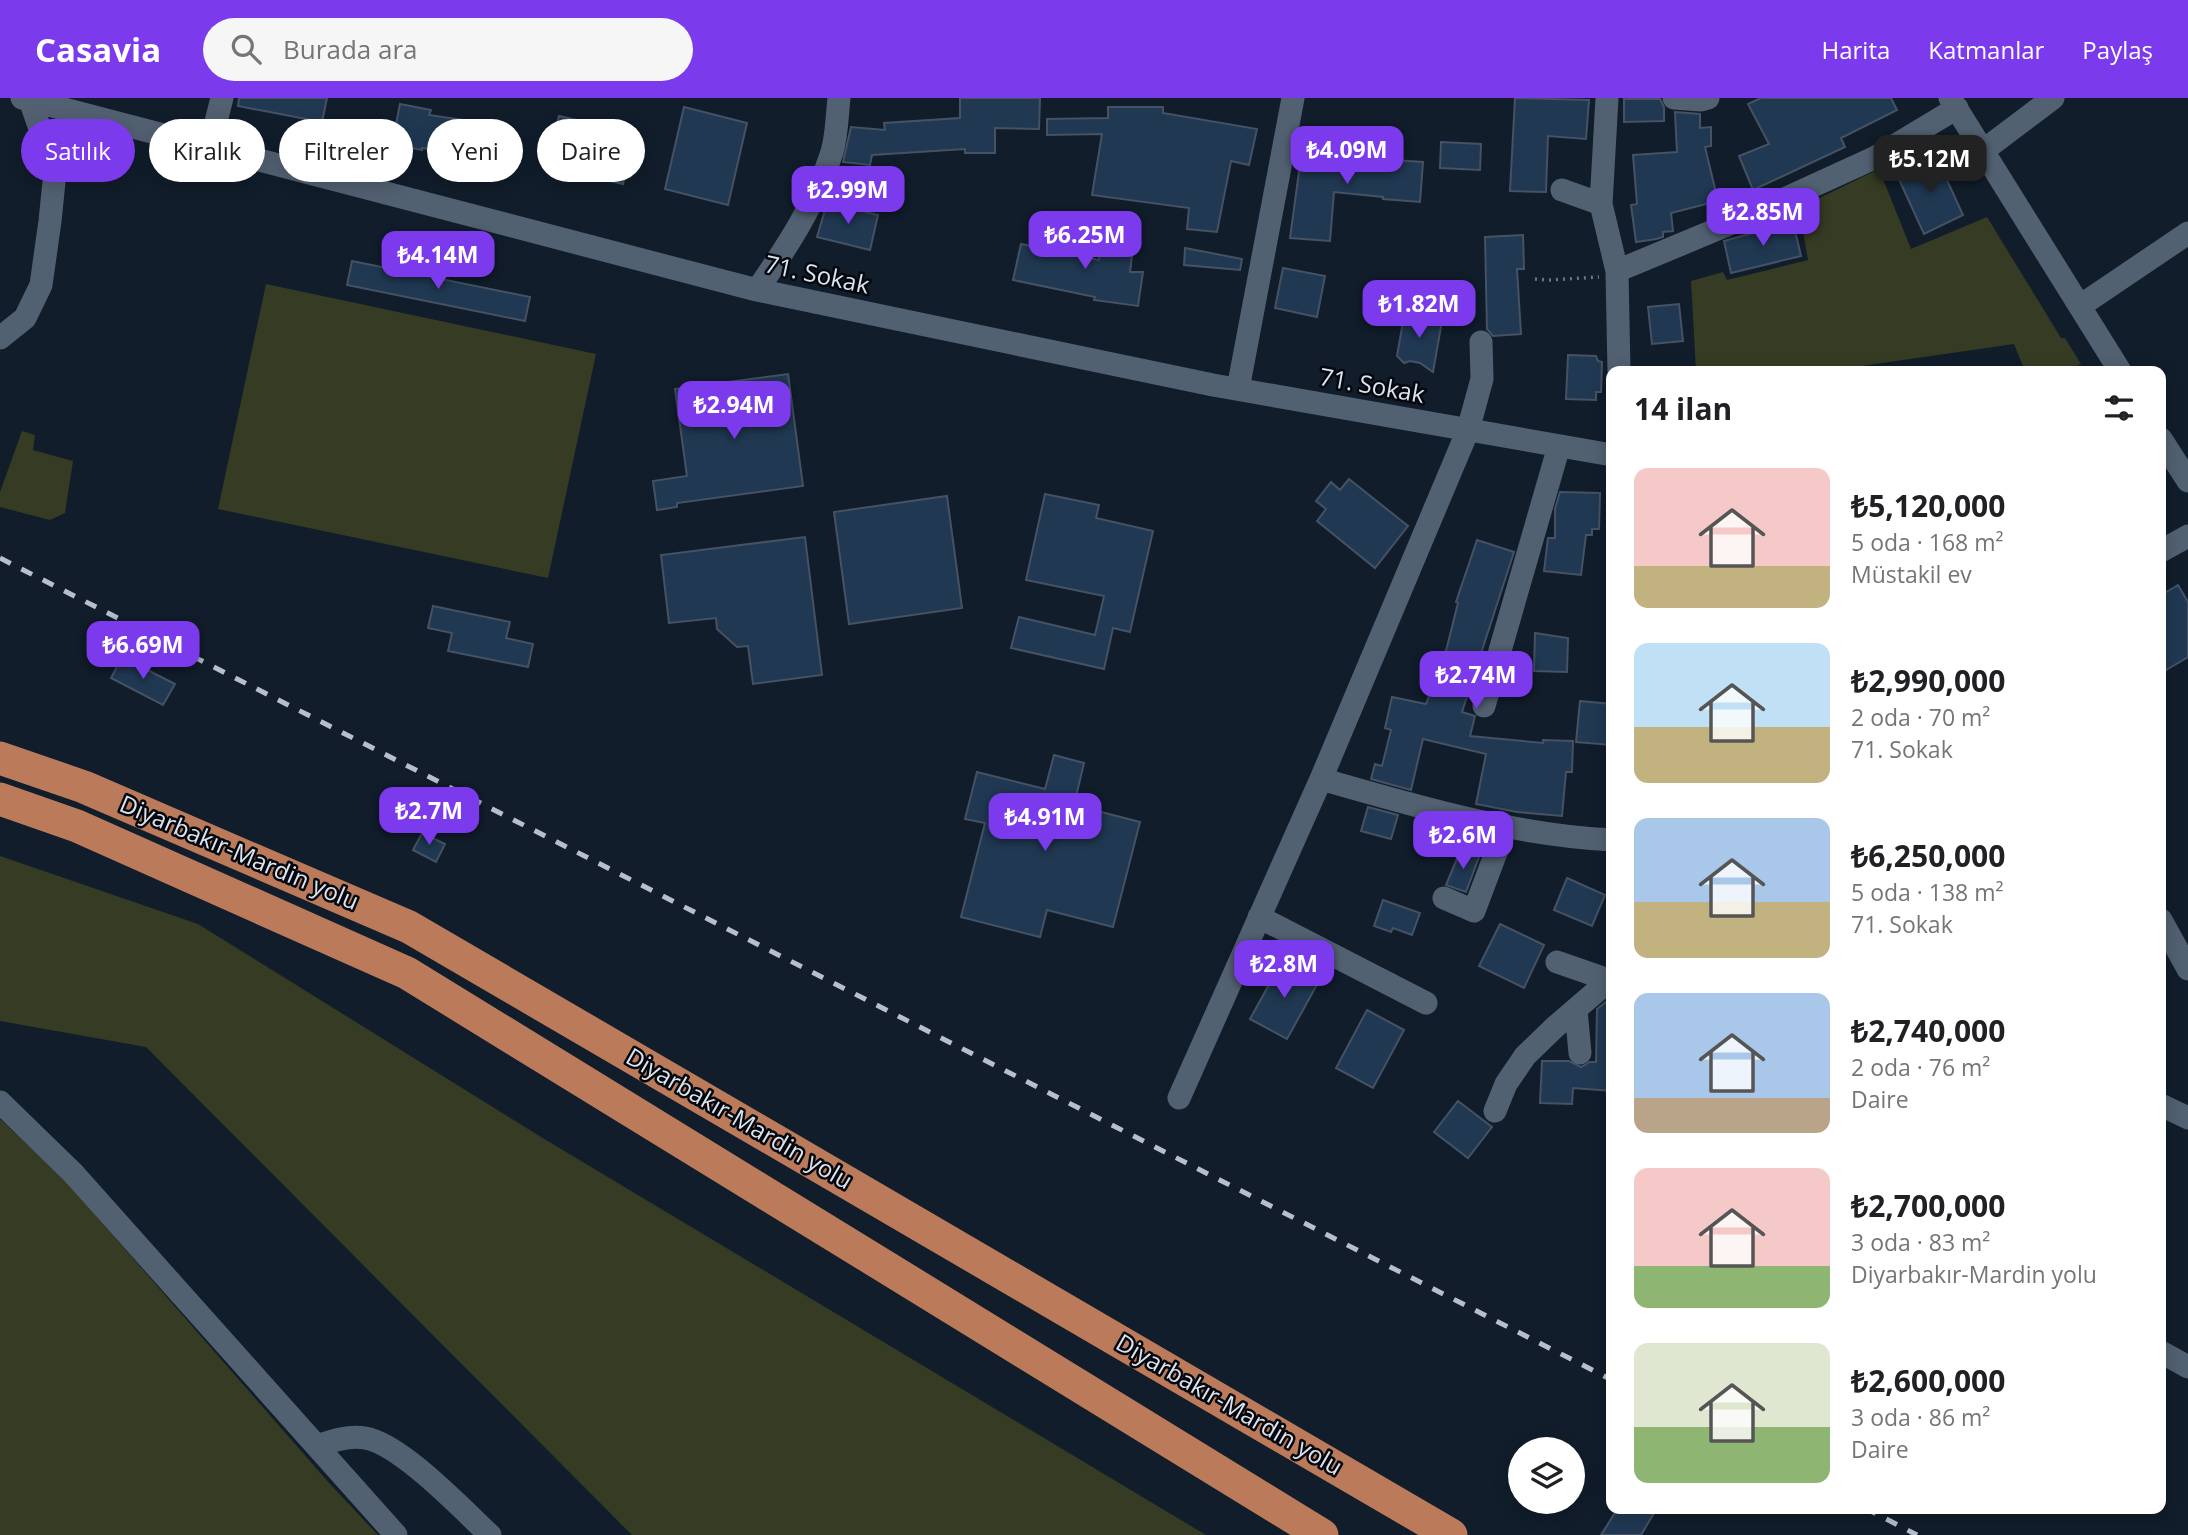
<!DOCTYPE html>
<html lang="tr">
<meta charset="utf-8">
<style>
body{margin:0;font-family:"Open Sans",sans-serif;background:#f6f6f6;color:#202124;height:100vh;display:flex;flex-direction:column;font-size:26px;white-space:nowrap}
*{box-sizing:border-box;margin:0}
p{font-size:23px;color:#757577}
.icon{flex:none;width:38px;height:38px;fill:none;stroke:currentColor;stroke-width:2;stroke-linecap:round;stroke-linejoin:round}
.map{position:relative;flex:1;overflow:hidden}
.panel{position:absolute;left:1606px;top:268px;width:560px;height:1148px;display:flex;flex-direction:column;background:#fff;border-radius:14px;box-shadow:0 4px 18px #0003}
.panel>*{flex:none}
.banner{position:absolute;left:21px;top:21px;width:665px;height:63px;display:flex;gap:14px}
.controls{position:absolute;left:1508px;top:1339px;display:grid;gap:14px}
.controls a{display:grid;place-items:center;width:77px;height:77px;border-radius:50%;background:#fff;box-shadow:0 4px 18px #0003;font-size:35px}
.price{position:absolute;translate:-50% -60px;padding:0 16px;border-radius:14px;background:#7c3aed;color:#fff;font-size:23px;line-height:46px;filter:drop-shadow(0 2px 4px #0008)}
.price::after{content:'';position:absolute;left:50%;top:42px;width:21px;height:16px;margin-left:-10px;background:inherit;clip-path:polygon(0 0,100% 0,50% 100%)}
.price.on{background:#222;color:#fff}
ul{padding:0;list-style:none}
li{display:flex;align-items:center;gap:21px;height:175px;padding:0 28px}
li span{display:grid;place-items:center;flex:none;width:196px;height:140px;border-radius:14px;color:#555}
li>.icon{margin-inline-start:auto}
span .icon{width:84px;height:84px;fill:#fffc;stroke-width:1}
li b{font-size:30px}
h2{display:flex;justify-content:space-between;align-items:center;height:84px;padding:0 28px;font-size:30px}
.tag{padding:0 24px;border-radius:32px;background:#fff;box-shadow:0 4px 18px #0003;font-size:24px;line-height:63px}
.tag.on{background:#7c3aed;color:#fff}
header{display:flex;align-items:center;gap:42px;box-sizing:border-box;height:98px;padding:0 35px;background:#7c3aed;color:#fff}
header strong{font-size:33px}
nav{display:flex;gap:38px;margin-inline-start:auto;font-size:24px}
.search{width:490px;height:63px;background:#f6f6f6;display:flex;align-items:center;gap:18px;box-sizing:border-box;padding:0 24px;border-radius:38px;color:#757577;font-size:26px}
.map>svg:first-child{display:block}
.green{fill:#353c23}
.building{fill:#203852;stroke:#445263;stroke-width:2}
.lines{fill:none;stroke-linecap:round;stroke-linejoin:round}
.path{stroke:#6b7581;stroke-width:3.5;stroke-dasharray:2 5;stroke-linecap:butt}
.minor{stroke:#526172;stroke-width:23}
.highway{stroke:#bb7b5a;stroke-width:33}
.rail{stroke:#b7bfca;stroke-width:5;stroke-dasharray:12 12;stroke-linecap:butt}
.labels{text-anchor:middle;stroke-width:5;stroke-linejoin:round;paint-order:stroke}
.street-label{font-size:24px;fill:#dce4ee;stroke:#04070d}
</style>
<header>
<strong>Casavia</strong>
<div class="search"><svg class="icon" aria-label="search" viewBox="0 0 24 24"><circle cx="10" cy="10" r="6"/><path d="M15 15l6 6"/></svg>Burada ara</div>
<nav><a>Harita</a><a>Katmanlar</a><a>Paylaş</a></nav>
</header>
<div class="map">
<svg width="2188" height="1437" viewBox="0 0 2188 1437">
<rect width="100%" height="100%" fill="#111d2b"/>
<path class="green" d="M1879,71L1911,151L1987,119L2061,240H2065L2081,266L2067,273H2025L2014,246L1827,273H1696L1691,183L1723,174L1727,182L1808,162L1799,110Z
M266,186L596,256L548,480L218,411Z
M22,333L35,337L33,352L73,363L65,415L50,422L0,409V394Z
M0,758L198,826L541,1039L1206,1437H632L146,949L0,923Z
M0,1021L62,1079L330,1386L378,1437H0Z"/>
<path class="building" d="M239,0H327L322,24L238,8Z
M960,0H1040L1039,31L995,30V55H965V51L872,57L870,67L843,64L851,29L885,32L884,25L960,20Z
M1515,0L1589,2L1586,41L1548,38L1546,94L1510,93Z
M1761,0H1891L1897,12L1841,40L1845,49L1753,92L1739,58L1769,46L1748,6Z
M1624,1H1660L1664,9V23L1624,24Z
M400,6L431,12L429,17L491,26L485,59L422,50V52L392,46Z
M684,9L747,25L728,107L665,91Z
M1108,9H1163V15L1257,31L1249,67L1231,63L1217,134L1187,131L1189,110L1092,97L1102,36L1047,37V21L1108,20Z
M1675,14L1700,16V30L1711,29V48L1705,49L1718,103L1671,115L1673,133L1663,134V139L1656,141L1636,144L1631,107L1637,106L1633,57L1677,54Z
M559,18L635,35L623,86L547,68Z
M1441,44L1481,46L1480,72L1440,70Z
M1302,51L1348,56V51L1379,54L1378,61L1423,64L1420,104L1383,101V99L1334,94L1330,143L1290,140Z
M1936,58L1963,117L1924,136L1897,77Z
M827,105L878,117L870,152L817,139Z
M1793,124L1801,158L1731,175L1724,143Z
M1118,131L1135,134L1130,174H1143L1138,208L1094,202L1095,199L1013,182L1021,146L1099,162L1103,138L1116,140Z
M1523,137L1524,171H1517L1521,236L1493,238L1487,231L1485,139Z
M1185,150L1242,161L1240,172L1184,167Z
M352,163L530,199L525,223L347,187Z
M1283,170L1325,178L1317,219L1275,210Z
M1679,206L1683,243L1652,246L1648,209Z
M1417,212L1419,219L1442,223L1433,274L1420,265L1410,263L1404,265L1397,258L1404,218L1408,213Z
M1568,257L1596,258L1598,263L1602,264L1601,294H1596V302L1566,301Z
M788,276L803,388L677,405V409L657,412L653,383L687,378L675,291Z
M1349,381L1408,428L1375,470L1317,423L1326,411L1316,403L1331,384L1340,392Z
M1560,394L1600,395L1599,431H1592V437H1586L1581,477L1544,473L1548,440H1555V411Z
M1045,396L1099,407L1096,420L1153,433L1130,534L1113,530L1104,571L1011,550L1019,519L1095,537L1104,498L1026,482Z
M947,398L962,510L849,526L834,414Z
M805,439L822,577L753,586L748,548L737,549L717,531L716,520L669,525L661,457Z
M1477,442L1514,454L1462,614L1475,618L1470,638L1543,645V642L1573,643L1572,674H1566L1562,718L1517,714L1476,706L1486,656L1423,641L1411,692L1371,681L1375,666L1382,668L1391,632L1385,630L1392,599L1426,606L1447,549L1458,505L1456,504Z
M2178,487L2188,504V559L2161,575V497Z
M433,508L510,524L506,540L533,546L528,569L448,553L452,535L428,530Z
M1535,535L1568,540L1567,574L1534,573Z
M122,559L175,586L163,607L111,580Z
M1580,603L1612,606V647L1576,644Z
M1054,657L1084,665L1074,707L1140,724L1113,829L1047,812L1040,839L961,819L985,725L965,721L977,674L1045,691Z
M1368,709L1398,717L1391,741L1361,733Z
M422,735L445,746L436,764L413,752Z
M1461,751L1479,759L1466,794L1446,787Z
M1567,780L1605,797L1592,828L1554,812Z
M1383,802L1420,815L1412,837L1393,830L1391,834L1374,828Z
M1500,826L1544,847L1524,890L1479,868Z
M1282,863L1319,883L1287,941L1250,921Z
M1612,899V993L1573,990L1572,1006L1540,1005L1542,963H1569L1581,969L1590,964H1596L1597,911Z
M1367,912L1404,932L1373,990L1336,970Z
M1458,1003L1492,1029L1468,1060L1434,1034Z
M1618,1410H1657L1641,1437H1601Z"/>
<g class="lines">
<path class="path" d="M1535,181L1549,182L1599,179"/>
<path class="minor" d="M22,0L757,192L1213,287L1612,357
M1607,0L1601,106L1617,173L1619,273
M1674,0L1701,2L1708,0
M1950,0L2120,273
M209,51L222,0
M1984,52L2053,0
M1562,92L1601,106
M1617,173L1732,125L1874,60L1957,10
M757,192C787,149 816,105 832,54C837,37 837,17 839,0
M2080,208L2188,135
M0,240L25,220L41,187L50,123L55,74L30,2
M1238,291L1293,0
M2161,341L2188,383
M2161,453L2188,438
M1484,608L1559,348
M1321,681C1416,708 1512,737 1612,742
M1444,800L1474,813L1506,728
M1259,819L1426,905
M2161,822L2188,871
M1557,864L1609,882
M1576,912L1580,955
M1179,1000L1321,681L1468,332L1482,281L1481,244
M0,1004L73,1075L396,1437
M2161,1007L2188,1020
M1495,1013L1506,986L1525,958L1555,929L1612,880
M2161,1254L2188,1269
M317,1348C331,1343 349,1337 365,1340C401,1346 462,1411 490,1437"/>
<path class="highway" d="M0,660L84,689L409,829L1451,1437
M0,701L77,728L407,875L1322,1437"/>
<path class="rail" d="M0,460L1612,1282
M1865,1410L1917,1437"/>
</g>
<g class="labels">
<g class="street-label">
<text transform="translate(817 177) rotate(12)" y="8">71. Sokak</text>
<text transform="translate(1372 288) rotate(10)" y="8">71. Sokak</text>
<text transform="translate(239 755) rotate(23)" y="8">Diyarbakır-Mardin yolu</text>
<text transform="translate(739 1021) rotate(30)" y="8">Diyarbakır-Mardin yolu</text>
<text transform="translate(1229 1307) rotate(30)" y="8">Diyarbakır-Mardin yolu</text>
</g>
</g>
</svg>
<div class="controls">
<a><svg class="icon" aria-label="layers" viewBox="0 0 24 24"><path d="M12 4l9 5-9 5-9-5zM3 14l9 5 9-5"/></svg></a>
</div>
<b class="price" style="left:1347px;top:88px">₺4.09M</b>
<b class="price on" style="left:1930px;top:97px">₺5.12M</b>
<b class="price" style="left:848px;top:128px">₺2.99M</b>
<b class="price" style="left:1763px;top:150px">₺2.85M</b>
<b class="price" style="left:1085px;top:173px">₺6.25M</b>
<b class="price" style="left:438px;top:193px">₺4.14M</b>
<b class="price" style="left:1419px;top:242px">₺1.82M</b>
<b class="price" style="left:734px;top:343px">₺2.94M</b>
<b class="price" style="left:143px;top:583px">₺6.69M</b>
<b class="price" style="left:1476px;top:613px">₺2.74M</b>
<b class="price" style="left:429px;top:749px">₺2.7M</b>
<b class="price" style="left:1045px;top:755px">₺4.91M</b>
<b class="price" style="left:1463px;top:773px">₺2.6M</b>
<b class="price" style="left:1284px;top:902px">₺2.8M</b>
<div class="banner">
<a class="tag on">Satılık</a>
<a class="tag">Kiralık</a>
<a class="tag">Filtreler</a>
<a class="tag">Yeni</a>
<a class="tag">Daire</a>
</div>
<section class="panel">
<h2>14 ilan<svg class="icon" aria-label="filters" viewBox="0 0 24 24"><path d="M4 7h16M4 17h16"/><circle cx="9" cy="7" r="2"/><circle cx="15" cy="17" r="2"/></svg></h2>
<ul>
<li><span style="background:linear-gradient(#f6c9c9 70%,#c2b280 0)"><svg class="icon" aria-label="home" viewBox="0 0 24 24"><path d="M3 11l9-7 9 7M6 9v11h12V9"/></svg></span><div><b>₺5,120,000</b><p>5 oda · 168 m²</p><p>Müstakil ev</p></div></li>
<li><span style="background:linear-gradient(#bfe0f5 60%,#c2b280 0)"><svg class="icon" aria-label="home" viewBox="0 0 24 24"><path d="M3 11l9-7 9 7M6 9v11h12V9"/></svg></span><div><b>₺2,990,000</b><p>2 oda · 70 m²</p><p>71. Sokak</p></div></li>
<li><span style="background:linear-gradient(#a9c7e8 60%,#c2b280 0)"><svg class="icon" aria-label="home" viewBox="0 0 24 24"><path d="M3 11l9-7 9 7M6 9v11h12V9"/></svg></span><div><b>₺6,250,000</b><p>5 oda · 138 m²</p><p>71. Sokak</p></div></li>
<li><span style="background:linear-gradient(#a9c7e8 75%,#b9a48a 0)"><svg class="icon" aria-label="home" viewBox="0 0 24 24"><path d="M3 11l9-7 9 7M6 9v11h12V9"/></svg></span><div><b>₺2,740,000</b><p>2 oda · 76 m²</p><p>Daire</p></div></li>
<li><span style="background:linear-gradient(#f6c9c9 70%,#8fb573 0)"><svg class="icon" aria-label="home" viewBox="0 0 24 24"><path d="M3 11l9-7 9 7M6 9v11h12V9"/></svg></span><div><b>₺2,700,000</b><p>3 oda · 83 m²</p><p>Diyarbakır-Mardin yolu</p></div></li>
<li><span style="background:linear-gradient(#dfe7d0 60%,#8fb573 0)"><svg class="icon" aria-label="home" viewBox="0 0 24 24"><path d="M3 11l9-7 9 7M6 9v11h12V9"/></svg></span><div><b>₺2,600,000</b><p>3 oda · 86 m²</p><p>Daire</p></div></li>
</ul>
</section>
</div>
